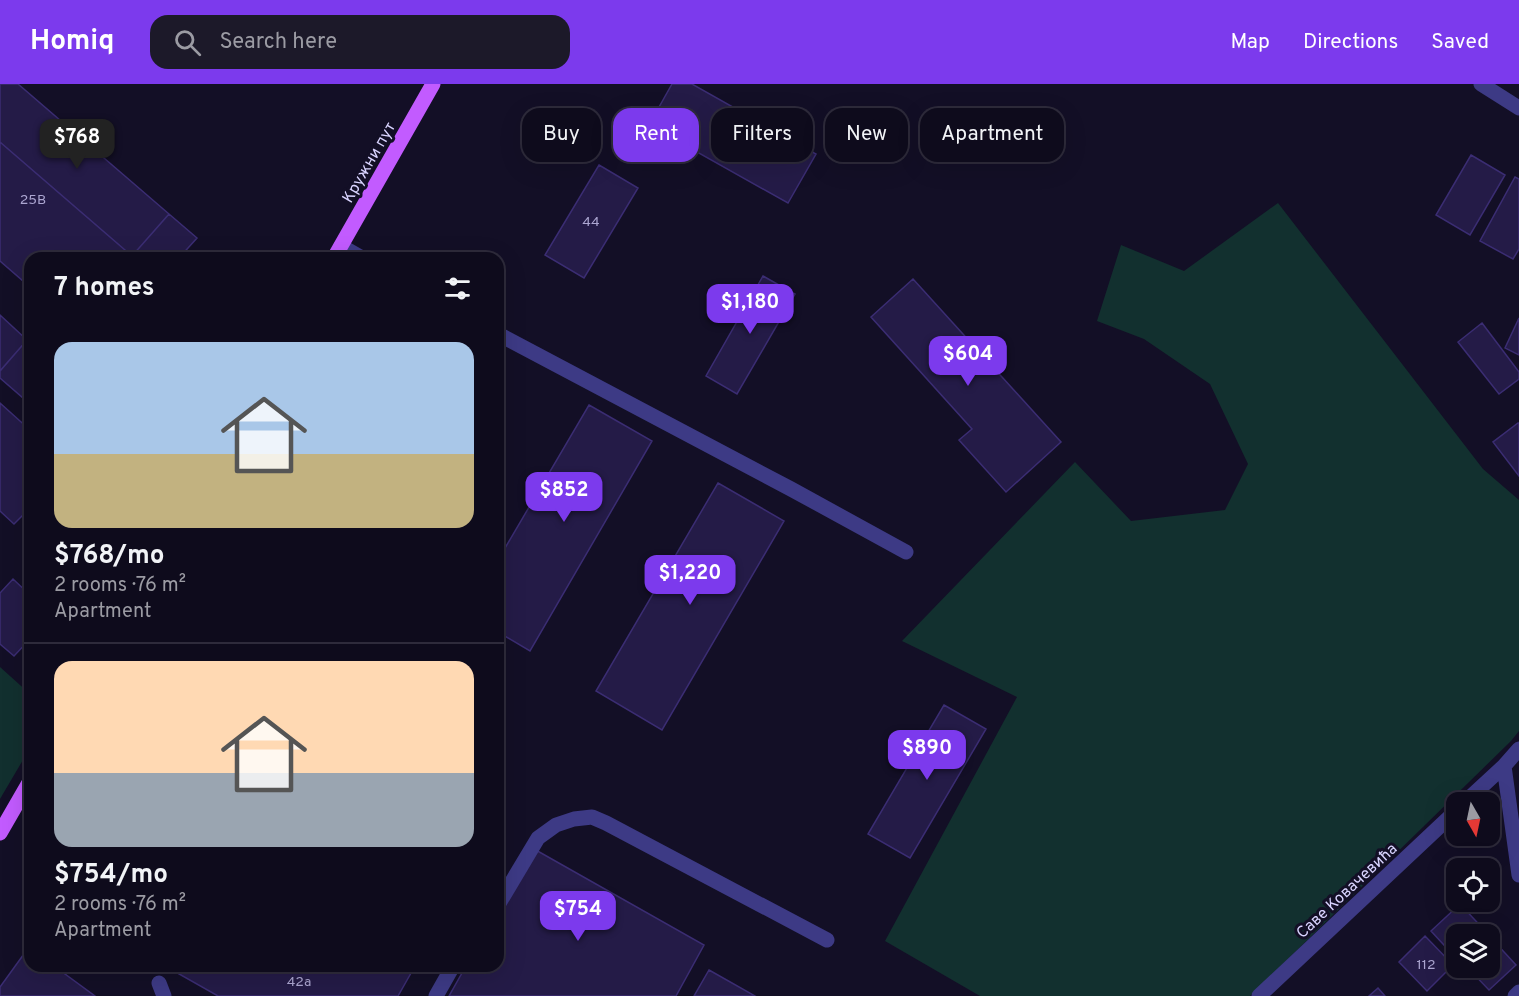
<!DOCTYPE html>
<meta charset="utf-8">
<style>
body{margin:0;font-family:Overpass,sans-serif;background:#1c1929;color:#f1f3f6;height:100vh;display:flex;flex-direction:column;font-size:22px;white-space:nowrap}
*{box-sizing:border-box;margin:0}
p{font-size:20px;color:#9b9ba3}
.icon{flex:none;width:33px;height:33px;fill:none;stroke:currentColor;stroke-width:2;stroke-linecap:round;stroke-linejoin:round}
.map{position:relative;flex:1;overflow:hidden}
.sheet{position:absolute;left:24px;top:168px;width:480px;height:720px;display:flex;flex-direction:column;background:#0e0b1c;border-radius:18px;box-shadow:0 6px 24px #0002,0 0 0 2px #2e2b3b}
.sheet>*{flex:none}
.hud{position:absolute;left:522px;top:24px;width:570px;height:54px;display:flex;gap:12px}
.needle{width:39px;rotate:171deg}
.buttons{position:absolute;left:1446px;top:708px;display:grid;gap:12px}
.buttons a{display:grid;place-items:center;width:54px;height:54px;border-radius:12px;background:#0e0b1c;box-shadow:0 6px 24px #0002,0 0 0 2px #2e2b3b;font-size:30px}
.price{position:absolute;translate:-50% -51px;padding:0 14px;border-radius:12px;background:#7c3aed;color:#fff;font-size:20px;line-height:39px;filter:drop-shadow(0 2px 3px #0008)}
.price::after{content:'';position:absolute;left:50%;top:36px;width:18px;height:14px;margin-left:-9px;background:inherit;clip-path:polygon(0 0,100% 0,50% 100%)}
.price.on{background:#222;color:#fff}
ul{padding:0;list-style:none}
li{display:grid;align-content:center;gap:12px;height:318px;padding:0 30px}
li+li{border-top:2px solid #2e2b3b}
li span{display:grid;place-items:center;height:186px;border-radius:18px;color:#555}
li>.icon{margin-inline-start:auto}
span .icon{width:108px;height:108px;fill:#fffc;stroke-width:1}
li b{font-size:26px}
h2{display:flex;justify-content:space-between;align-items:center;height:72px;padding:0 30px;font-size:26px}
.chip{padding:0 21px;border-radius:18px;background:#0e0b1c;box-shadow:0 6px 24px #0002,0 0 0 2px #2e2b3b;font-size:21px;line-height:54px}
.chip.on{background:#7c3aed;color:#fff}
header{display:flex;align-items:center;gap:36px;box-sizing:border-box;height:84px;padding:0 30px;background:#7c3aed;color:#fff}
header strong{font-size:28px}
nav{display:flex;gap:33px;margin-inline-start:auto;font-size:21px}
.search{width:420px;height:54px;background:#1c1929;display:flex;align-items:center;gap:15px;box-sizing:border-box;padding:0 21px;border-radius:18px;color:#9b9ba3;font-size:22px}
.map>svg:first-child{display:block}
.green{fill:#12302f}
.building{fill:#241b47;stroke:#3b2d73;stroke-width:1.5}
.lines{fill:none;stroke-linecap:round;stroke-linejoin:round}
.minor{stroke:#3d3a85;stroke-width:15}
.major{stroke:#c25bff;stroke-width:15}
.labels{text-anchor:middle;stroke-width:6;stroke-linejoin:round;paint-order:stroke}
.number-label{font-size:14px;fill:#aca6d1}
.street-label{font-size:16px;fill:#d9d4ff;stroke:#130f26}
</style>
<header>
<strong>Homiq</strong>
<div class="search"><svg class="icon" aria-label="search" viewBox="0 0 24 24"><circle cx="10" cy="10" r="6"/><path d="M15 15l6 6"/></svg>Search here</div>
<nav><a>Map</a><a>Directions</a><a>Saved</a></nav>
</header>
<div class="map">
<svg width="1519" height="912" viewBox="0 0 1519 912">
<rect width="100%" height="100%" fill="#130f26"/>
<path class="green" d="M1278,119L1483,385L1519,416V647L1511,657L1250,912H980L885,857L1017,613L902,557L1075,378L1131,437L1225,426L1248,380L1210,300L1144,255L1097,237L1121,161L1184,187Z
M0,583L30,610V664L0,715Z"/>
<path class="building" d="M0,0H18L169,130L132,172L0,58Z
M672,0H692L816,70L788,119L649,41Z
M0,58L132,172L135,174H30V203L0,177Z
M1471,71L1505,91L1470,151L1436,131Z
M599,81L638,104L584,194L545,171Z
M1515,93L1519,95V165L1513,175L1480,157Z
M169,130L197,154L179,174H135L132,172Z
M763,192L795,210L737,310L706,292Z
M913,195L1061,358L1006,408L959,356L972,345L871,233Z
M0,231L27,256L0,287Z
M1519,234V271L1505,264Z
M1482,239L1519,288V295L1499,310L1458,258Z
M27,256L30,258V320L0,294V287Z
M0,319L30,346V424L14,440L0,427Z
M589,321L652,357L530,567L498,548V476Z
M1518,339H1519V392L1493,358Z
M718,399L784,437L662,646L596,607Z
M13,495L30,511V555L14,572L0,560V509Z
M944,621L986,645L910,774L868,750Z
M534,765L704,861L676,912H449L466,882H498V827Z
M1460,820L1488,850H1456V874L1431,847Z
M1425,852L1453,881L1427,907L1399,878Z
M1493,856L1516,881L1489,906L1468,884H1490V860Z
M29,863L30,864V882H54L95,912H0V903Z
M165,882H415L398,912H218Z
M709,886L755,912H694Z
M1378,904L1385,912H1369Z"/>
<g class="lines">
<path class="minor" d="M1481,0L1519,24
M341,162L362,174
M498,250L791,405L906,468
M1504,682L1519,791
M1465,718L1504,682L1519,665
M498,821L538,754L556,741L574,735L592,733L606,739L827,856
M159,899L164,912
M436,912L453,882
M1259,912L1456,727
M1515,912L1519,908"/>
<path class="major" d="M334,174L433,0
M0,749L30,697"/>
</g>
<g class="labels">
<g class="number-label">
<text x="33" y="120">25B</text>
<text x="591" y="142">44</text>
<text x="1426" y="885">112</text>
<text x="299" y="902">42a</text>
</g>
<g class="street-label">
<text transform="translate(368 78) rotate(-60)" y="6">Кружни пут</text>
<text transform="translate(1346 806) rotate(-43)" y="6">Саве Ковачевића</text>
</g>
</g>
</svg>
<div class="buttons">
<a><svg class="needle" viewBox="-14 -14 28 28"><path d="M0-13l5 13h-10z" fill="#e53935"/><path d="M0 13l5-13h-10z" fill="#9b9ba3"/></svg></a>
<a><svg class="icon" aria-label="locate" viewBox="0 0 24 24"><circle cx="12" cy="12" r="6"/><path d="M12 2v4M12 18v4M2 12h4M18 12h4"/></svg></a>
<a><svg class="icon" aria-label="layers" viewBox="0 0 24 24"><path d="M12 4l9 5-9 5-9-5zM3 14l9 5 9-5"/></svg></a>
</div>
<b class="price on" style="left:77px;top:86px">$768</b>
<b class="price" style="left:750px;top:251px">$1,180</b>
<b class="price" style="left:968px;top:303px">$604</b>
<b class="price" style="left:564px;top:439px">$852</b>
<b class="price" style="left:690px;top:522px">$1,220</b>
<b class="price" style="left:927px;top:697px">$890</b>
<b class="price" style="left:578px;top:858px">$754</b>
<div class="hud">
<a class="chip">Buy</a>
<a class="chip on">Rent</a>
<a class="chip">Filters</a>
<a class="chip">New</a>
<a class="chip">Apartment</a>
</div>
<section class="sheet">
<h2>7 homes<svg class="icon" aria-label="filters" viewBox="0 0 24 24"><path d="M4 7h16M4 17h16"/><circle cx="9" cy="7" r="2"/><circle cx="15" cy="17" r="2"/></svg></h2>
<ul>
<li><span style="background:linear-gradient(#a9c7e8 60%,#c2b280 0)"><svg class="icon" aria-label="home" viewBox="0 0 24 24"><path d="M3 11l9-7 9 7M6 9v11h12V9"/></svg></span><div><b>$768/mo</b><p>2 rooms · 76 m²</p><p>Apartment</p></div></li>
<li><span style="background:linear-gradient(#ffd9b3 60%,#9aa5b1 0)"><svg class="icon" aria-label="home" viewBox="0 0 24 24"><path d="M3 11l9-7 9 7M6 9v11h12V9"/></svg></span><div><b>$754/mo</b><p>2 rooms · 76 m²</p><p>Apartment</p></div></li>
</ul>
</section>
</div>
